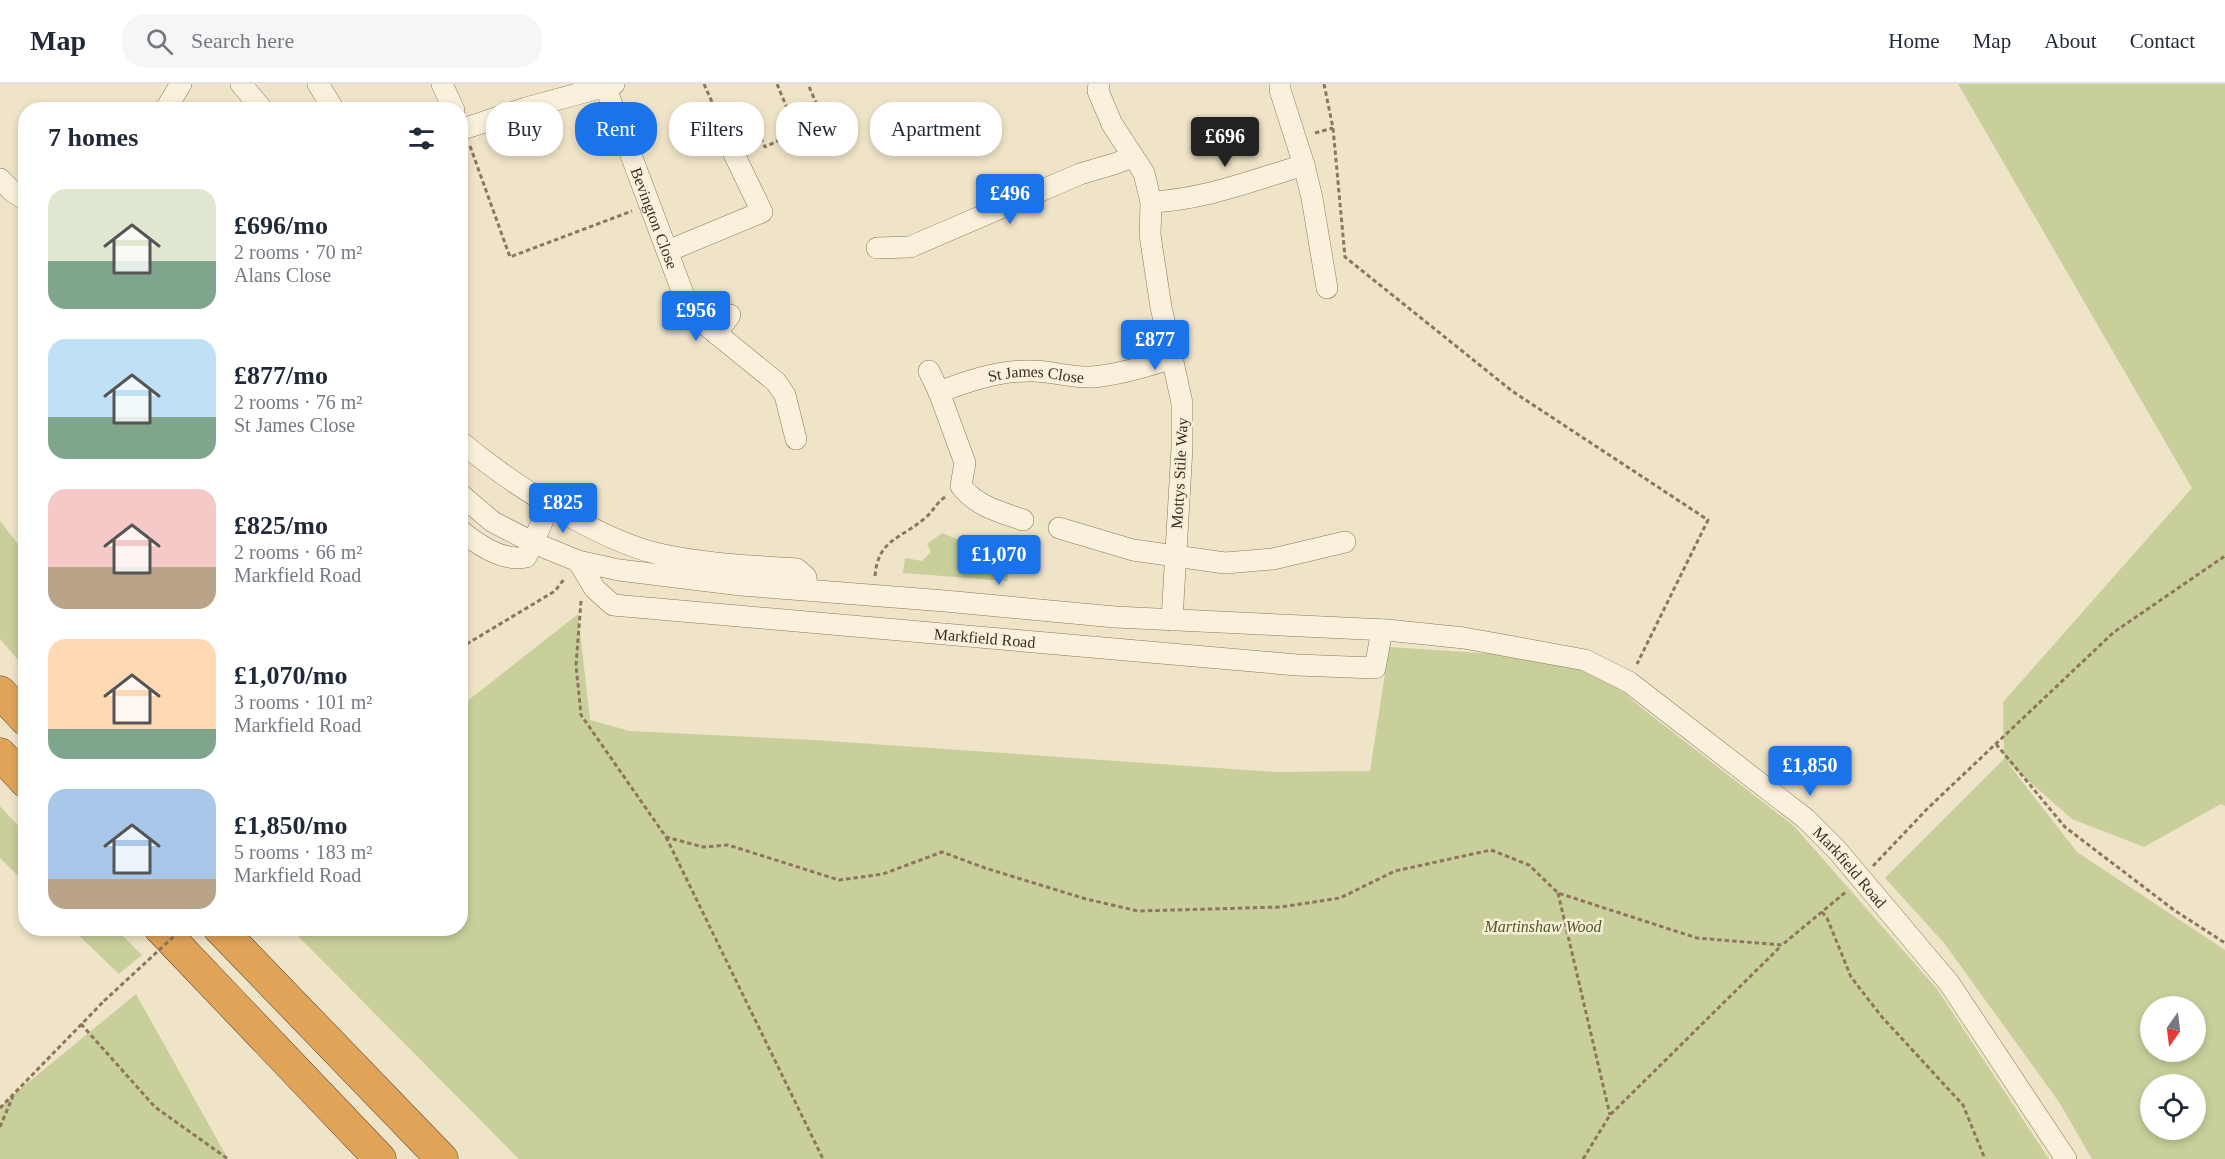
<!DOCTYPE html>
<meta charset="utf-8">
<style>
body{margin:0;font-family:"Times New Roman",serif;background:#f6f6f7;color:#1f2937;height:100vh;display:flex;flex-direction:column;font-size:22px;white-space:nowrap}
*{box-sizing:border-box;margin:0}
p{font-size:20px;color:#747a83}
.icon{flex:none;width:33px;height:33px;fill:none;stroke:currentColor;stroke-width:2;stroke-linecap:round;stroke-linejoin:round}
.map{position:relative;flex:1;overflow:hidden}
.drawer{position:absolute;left:18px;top:18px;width:450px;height:834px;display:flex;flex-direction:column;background:#fff;border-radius:24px;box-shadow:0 3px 9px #0003}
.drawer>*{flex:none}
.banner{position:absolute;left:486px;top:18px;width:570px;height:54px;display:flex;gap:12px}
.needle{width:39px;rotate:194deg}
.controls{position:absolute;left:2140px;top:912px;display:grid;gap:12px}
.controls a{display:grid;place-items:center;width:66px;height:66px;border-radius:50%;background:#fff;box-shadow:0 3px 9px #0003;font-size:30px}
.price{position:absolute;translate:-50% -51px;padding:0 14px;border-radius:6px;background:#1a73e8;color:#fff;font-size:20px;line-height:39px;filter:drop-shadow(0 2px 3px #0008)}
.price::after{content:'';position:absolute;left:50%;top:36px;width:18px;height:14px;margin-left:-9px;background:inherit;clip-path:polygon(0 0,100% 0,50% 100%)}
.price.current{background:#222;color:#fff}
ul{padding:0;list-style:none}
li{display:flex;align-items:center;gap:18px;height:150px;padding:0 30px}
li span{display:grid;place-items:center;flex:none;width:168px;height:120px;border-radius:18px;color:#555}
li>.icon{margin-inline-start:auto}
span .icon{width:72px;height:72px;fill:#fffc;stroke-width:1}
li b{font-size:26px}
h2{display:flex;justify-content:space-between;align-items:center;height:72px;padding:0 30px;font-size:26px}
.pill{padding:0 21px;border-radius:24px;background:#fff;box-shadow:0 3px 9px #0003;font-size:21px;line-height:54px}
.pill.current{background:#1a73e8;color:#fff}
header{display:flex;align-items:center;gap:36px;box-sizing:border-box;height:84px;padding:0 30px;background:#fff;border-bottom:2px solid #e0e1e3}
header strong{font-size:28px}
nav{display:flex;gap:33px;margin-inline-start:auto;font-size:21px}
.search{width:420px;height:54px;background:#f6f6f7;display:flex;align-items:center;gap:15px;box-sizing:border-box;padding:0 21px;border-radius:24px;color:#747a83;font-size:22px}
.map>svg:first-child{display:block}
.green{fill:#c9cf9b;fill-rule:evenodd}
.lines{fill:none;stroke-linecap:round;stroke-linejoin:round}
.minor-casing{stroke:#8d765c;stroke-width:22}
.highway-casing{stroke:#5b4430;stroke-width:33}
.path{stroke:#8d765c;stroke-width:3;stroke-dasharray:4.5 3;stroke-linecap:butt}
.minor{stroke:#faf1dc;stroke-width:21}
.highway{stroke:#e0a458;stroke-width:32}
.path-bridge{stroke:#8d765c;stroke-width:3;stroke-dasharray:4.5 3;stroke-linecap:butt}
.labels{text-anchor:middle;stroke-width:5;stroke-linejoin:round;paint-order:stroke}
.street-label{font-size:16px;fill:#3d2e20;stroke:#f7eed8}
.park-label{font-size:16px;font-style:italic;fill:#4d5a26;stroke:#f7eed8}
</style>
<header>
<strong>Map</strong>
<div class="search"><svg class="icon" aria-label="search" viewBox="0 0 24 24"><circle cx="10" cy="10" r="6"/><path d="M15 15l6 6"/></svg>Search here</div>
<nav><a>Home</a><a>Map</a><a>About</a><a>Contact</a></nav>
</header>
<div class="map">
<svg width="2225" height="1075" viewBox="0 0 2225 1075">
<rect width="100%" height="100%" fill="#f0e4c8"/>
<path class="green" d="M1958,0H2225V722L2221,720L2144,763L2072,735L2007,678L2077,768L2225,866V1075H2092L2059,1018L1944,859L1885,794L2004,675L2003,618L2192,404ZM2151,922H2196V968H2151ZM2151,1000H2196V1046H2151Z
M0,437L25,469V584L0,555Z
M942,449L1011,477L1007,497L903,489L905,474L922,477L931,468L927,460Z
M578,530L590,636L630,647L815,656L1275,688L1370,687L1389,563L1585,576L1643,625L1794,742L1937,905L2049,1075H519L291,845L460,844L461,622Z
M0,722L25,749V799L0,774Z
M72,845H116L142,871L119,890Z
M136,910L228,1075H0V1024L14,1010Z"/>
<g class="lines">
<g class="minor-casing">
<g id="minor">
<path d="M241,0L263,26"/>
<path d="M318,0L334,26"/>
<path d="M442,0L454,26"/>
<path d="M1099,0L1098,7L1112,40L1144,89L1151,118L1150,151L1161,223L1182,319V364L1172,536"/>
<path d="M1280,0V6L1304,81L1312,114L1327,204"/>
<path id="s1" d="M605,2L690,228L776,298L785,311L796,355"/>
<path d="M165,26L181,0"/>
<path d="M460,46L526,24L614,0"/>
<path d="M0,95L13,108L26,116"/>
<path d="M1151,118C1203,116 1254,96 1304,81"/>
<path d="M877,164L910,163L1080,90L1117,79L1133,72"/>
<path d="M668,167L762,128L734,70"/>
<path d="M716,250L730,231"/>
<path d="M929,287L939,308L965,379L961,402C976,422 1000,428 1023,436"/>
<path id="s2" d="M939,308C968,297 1000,286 1032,287C1052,287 1071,294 1092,293C1117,291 1148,282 1172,274"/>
<path d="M460,357C508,398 598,456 659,470C704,480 751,482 797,485L806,493L807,505"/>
<path id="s3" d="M460,410L493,438L534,459L578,477L619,486L741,501L945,517L1115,533L1387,546L1464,554L1585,576L1629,598L1806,735L1837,766L1949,899L2066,1075"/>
<path d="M1059,444L1133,466L1225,479L1273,475L1345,458"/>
<path d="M460,446C478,461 503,478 526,473L550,421"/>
<path id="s4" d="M578,477L595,505L613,521L1297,581L1375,584L1382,546"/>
</g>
</g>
<g class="highway-casing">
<path id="highway" d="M0,608L26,636
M0,670L26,698
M160,844L380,1075
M219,844L442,1075"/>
</g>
<path class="path" d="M704,0L727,52
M777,0L797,48
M1324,0L1333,44L1345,173L1512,307L1708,436L1637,580
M1315,49L1333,44
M748,57L760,52L765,63L823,35L808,0
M470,62L510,173L632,127
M875,492C878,455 901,455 925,434C933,428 936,419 945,413
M581,517L576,581L581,631L666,753L703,763L728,761L839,796L883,790L942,768L985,784L1086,815L1138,827L1281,823L1340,814L1395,787L1491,766L1529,781L1558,809L1697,854L1782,861L1847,807
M460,564L555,507L565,494
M1996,660L2065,743L2174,826L2225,859
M666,753L823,1075
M1873,782L1928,724L2114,548L2225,472
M1558,809L1610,1031
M1822,828L1827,834L1851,893L1882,933L1963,1021L1985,1075
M81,940L155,1023L228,1075
M0,1024L104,917
M0,1043L13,1012
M1583,1075L1610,1031L1781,862"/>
<use href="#minor" class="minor"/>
<use href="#highway" class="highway"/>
<path class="path-bridge" d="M104,917L183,844"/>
</g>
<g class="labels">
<g class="street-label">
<text dy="6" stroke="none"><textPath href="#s1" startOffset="141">Bevington Close</textPath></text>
<text dy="6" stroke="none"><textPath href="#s2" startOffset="100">St James Close</textPath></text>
<text transform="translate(1179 389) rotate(-87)" y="6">Mottys Stile Way</text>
<text dy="6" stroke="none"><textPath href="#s4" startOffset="430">Markfield Road</textPath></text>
<text dy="6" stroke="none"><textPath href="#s3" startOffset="1488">Markfield Road</textPath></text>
</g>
<g class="park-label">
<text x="1543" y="848">Martinshaw Wood</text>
</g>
</g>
</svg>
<div class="controls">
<a><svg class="needle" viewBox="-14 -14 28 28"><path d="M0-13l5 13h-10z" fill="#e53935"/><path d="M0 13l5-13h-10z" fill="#747a83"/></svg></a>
<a><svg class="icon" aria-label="locate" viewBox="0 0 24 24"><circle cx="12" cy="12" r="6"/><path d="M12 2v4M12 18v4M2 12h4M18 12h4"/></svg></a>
</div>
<b class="price current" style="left:1225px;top:84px">£696</b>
<b class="price" style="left:1010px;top:141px">£496</b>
<b class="price" style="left:696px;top:258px">£956</b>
<b class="price" style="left:1155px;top:287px">£877</b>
<b class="price" style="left:563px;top:450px">£825</b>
<b class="price" style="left:999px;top:502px">£1,070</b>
<b class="price" style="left:1810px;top:713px">£1,850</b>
<div class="banner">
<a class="pill">Buy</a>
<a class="pill current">Rent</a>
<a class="pill">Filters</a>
<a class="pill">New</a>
<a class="pill">Apartment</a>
</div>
<section class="drawer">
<h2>7 homes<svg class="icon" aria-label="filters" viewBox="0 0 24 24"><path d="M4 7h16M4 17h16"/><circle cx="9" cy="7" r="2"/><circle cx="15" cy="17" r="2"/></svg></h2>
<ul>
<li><span style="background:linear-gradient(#dfe7d0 60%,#7fa58c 0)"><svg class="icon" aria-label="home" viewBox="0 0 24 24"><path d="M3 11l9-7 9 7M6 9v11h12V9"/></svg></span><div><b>£696/mo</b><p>2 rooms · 70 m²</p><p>Alans Close</p></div></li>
<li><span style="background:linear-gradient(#bfe0f5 65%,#7fa58c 0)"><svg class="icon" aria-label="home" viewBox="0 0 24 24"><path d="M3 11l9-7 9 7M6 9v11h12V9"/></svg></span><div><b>£877/mo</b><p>2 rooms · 76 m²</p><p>St James Close</p></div></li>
<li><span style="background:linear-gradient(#f6c9c9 65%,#b9a48a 0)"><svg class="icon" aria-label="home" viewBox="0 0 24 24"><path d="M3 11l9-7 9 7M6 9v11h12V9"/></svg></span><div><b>£825/mo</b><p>2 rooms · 66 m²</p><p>Markfield Road</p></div></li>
<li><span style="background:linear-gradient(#ffd9b3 75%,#7fa58c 0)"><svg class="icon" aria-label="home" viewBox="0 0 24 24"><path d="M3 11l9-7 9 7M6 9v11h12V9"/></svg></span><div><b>£1,070/mo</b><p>3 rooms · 101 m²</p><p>Markfield Road</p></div></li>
<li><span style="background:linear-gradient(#a9c7e8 75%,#b9a48a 0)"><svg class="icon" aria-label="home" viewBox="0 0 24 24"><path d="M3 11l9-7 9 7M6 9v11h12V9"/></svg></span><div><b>£1,850/mo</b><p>5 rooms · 183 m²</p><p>Markfield Road</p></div></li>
</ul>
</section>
</div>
